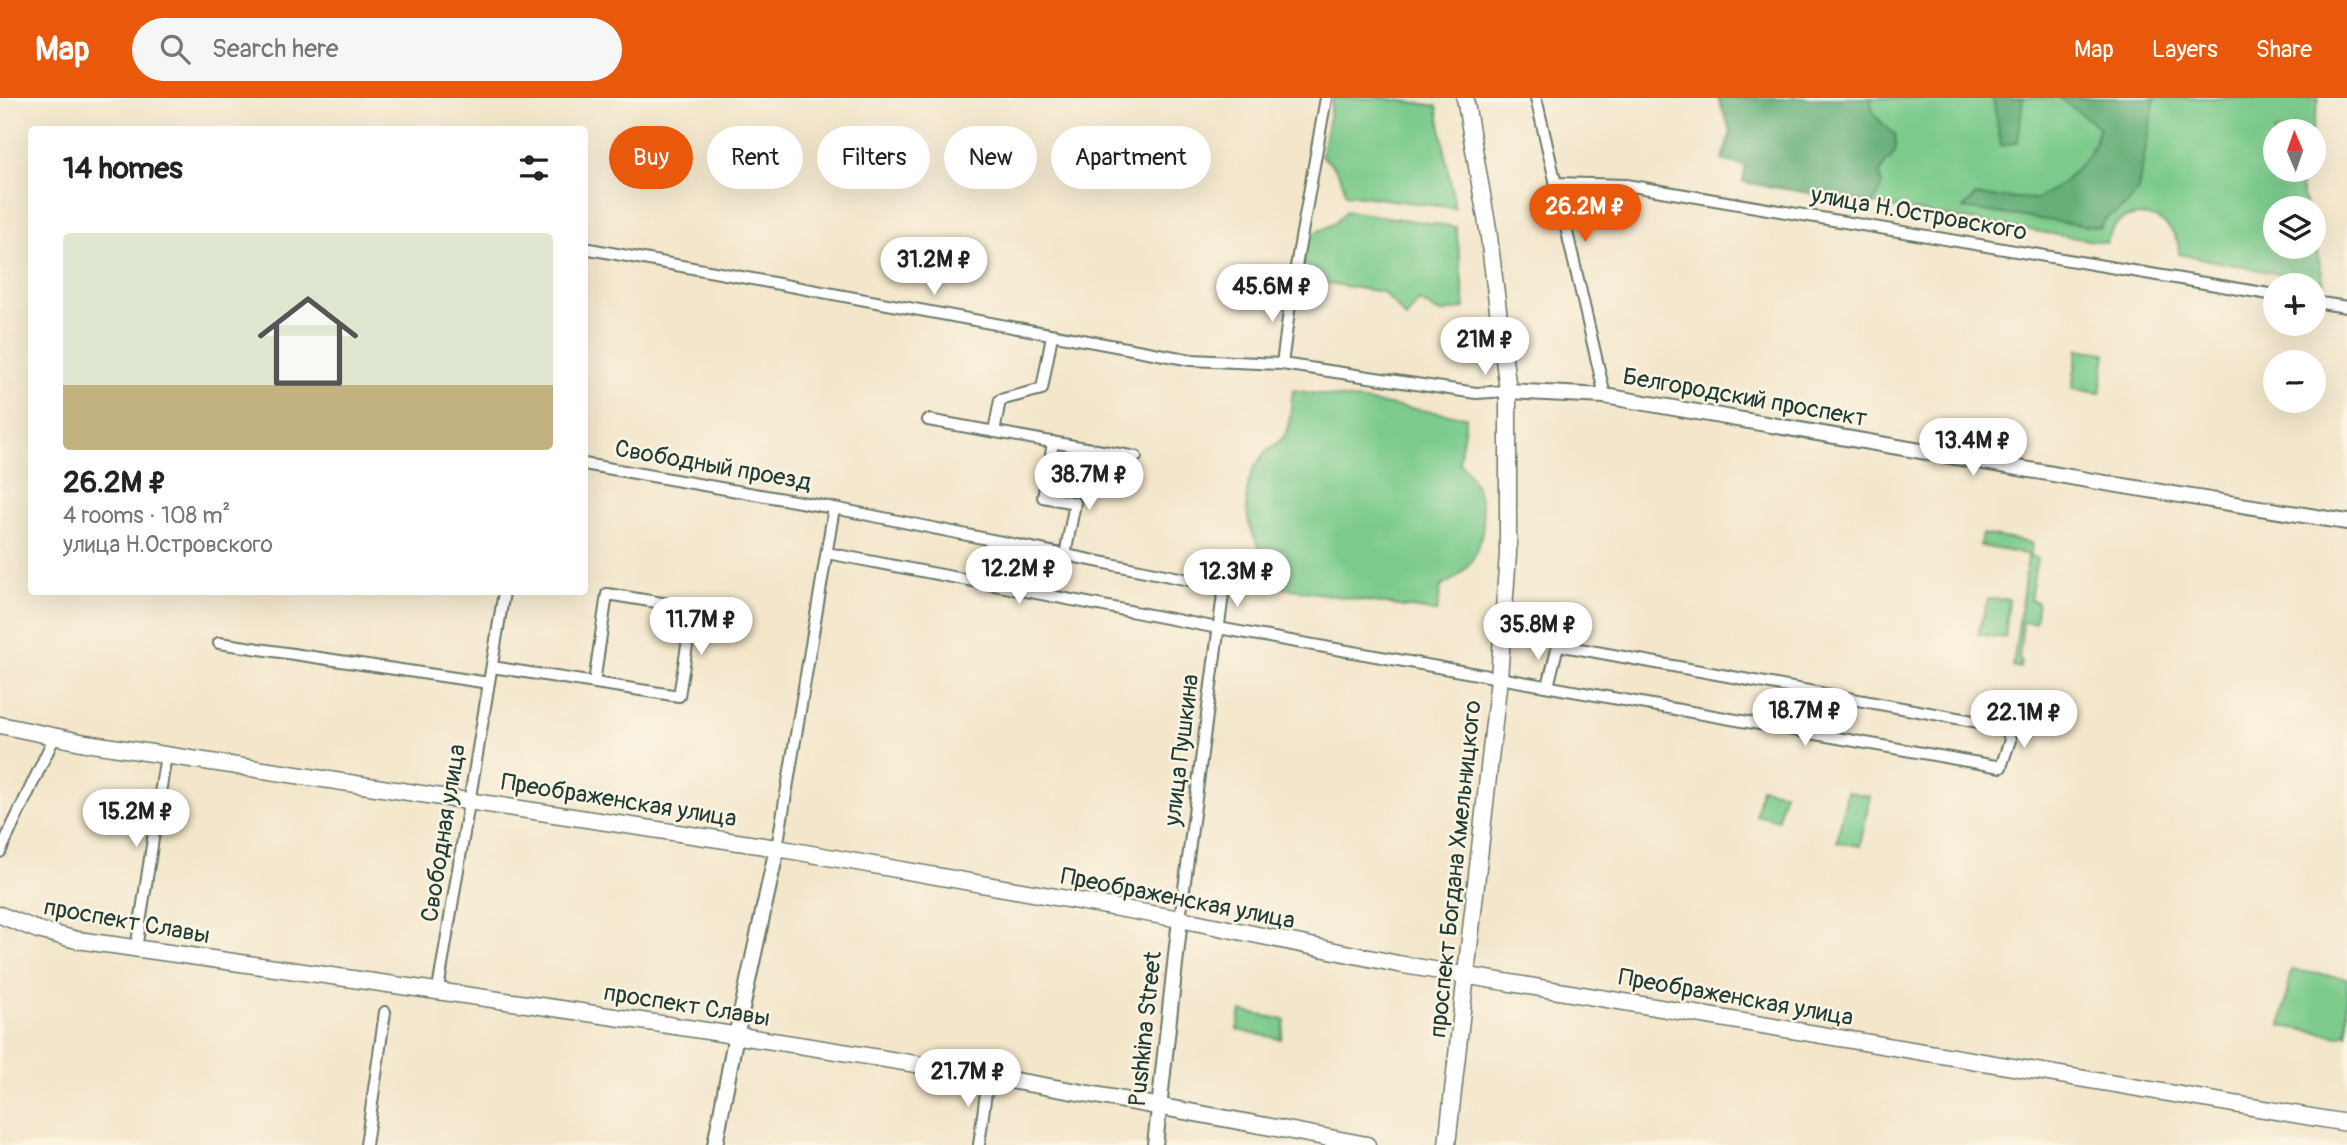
<!DOCTYPE html>
<meta charset="utf-8">
<style>
body{margin:0;font-family:Pangolin,sans-serif;background:#f6f6f6;color:#222;height:100vh;display:flex;flex-direction:column;font-size:26px;white-space:nowrap}
*{box-sizing:border-box;margin:0}
p{font-size:23px;color:#767676}
.icon{flex:none;width:38px;height:38px;fill:none;stroke:currentColor;stroke-width:2;stroke-linecap:round;stroke-linejoin:round}
.map{position:relative;flex:1;overflow:hidden}
.drawer{position:absolute;left:28px;top:28px;width:560px;height:469px;display:flex;flex-direction:column;background:#fff;border-radius:7px;box-shadow:0 7px 28px #0002}
.drawer>*{flex:none}
.top-card{position:absolute;left:609px;top:28px;width:665px;height:63px;display:flex;gap:14px}
.needle{width:46px;rotate:358deg}
.buttons{position:absolute;left:2263px;top:21px;display:grid;gap:14px}
.buttons a{display:grid;place-items:center;width:63px;height:63px;border-radius:50%;background:#fff;box-shadow:0 7px 28px #0002;font-size:35px}
.price{position:absolute;translate:-50% -60px;padding:0 16px;border-radius:24px;background:#fff;color:#222;font-size:23px;line-height:46px;filter:drop-shadow(0 2px 4px #0008)}
.price::after{content:'';position:absolute;left:50%;top:42px;width:21px;height:16px;margin-left:-10px;background:inherit;clip-path:polygon(0 0,100% 0,50% 100%)}
.price.selected{background:#ea580c;color:#fff}
ul{padding:0;list-style:none}
li{display:grid;align-content:center;gap:14px;height:371px;padding:0 35px}
li span{display:grid;place-items:center;height:217px;border-radius:7px;color:#555}
li>.icon{margin-inline-start:auto}
span .icon{width:126px;height:126px;fill:#fffc;stroke-width:1}
li b{font-size:30px}
h2{display:flex;justify-content:space-between;align-items:center;height:84px;padding:0 35px;font-size:30px}
.tag{padding:0 24px;border-radius:32px;background:#fff;box-shadow:0 7px 28px #0002;font-size:24px;line-height:63px}
.tag.selected{background:#ea580c;color:#fff}
header{display:flex;align-items:center;gap:42px;box-sizing:border-box;height:98px;padding:0 35px;background:#ea580c;color:#fff}
header strong{font-size:33px}
nav{display:flex;gap:38px;margin-inline-start:auto;font-size:24px}
.search{width:490px;height:63px;background:#f6f6f6;display:flex;align-items:center;gap:18px;box-sizing:border-box;padding:0 24px;border-radius:38px;color:#767676;font-size:26px}
.map>svg:first-child{display:block}
.green{fill:#7ccb8c;stroke:#4e8460;stroke-width:2}
.forest{fill:#65af78;stroke:#427656;stroke-width:2}
.lines{fill:none;stroke-linecap:round;stroke-linejoin:round}
.street-casing{stroke:#697868;stroke-width:14}
.secondary-casing{stroke:#697868;stroke-width:18}
.primary-casing{stroke:#697868;stroke-width:19}
.street{stroke:#fff;stroke-width:10}
.secondary{stroke:#fff;stroke-width:14}
.primary{stroke:#fff;stroke-width:16}
.labels{text-anchor:middle;stroke-width:5;stroke-linejoin:round;paint-order:stroke}
.street-label{font-size:24px;fill:#1f3d34;stroke:#fcf5e5}
</style>
<header>
<strong>Map</strong>
<div class="search"><svg class="icon" aria-label="search" viewBox="0 0 24 24"><circle cx="10" cy="10" r="6"/><path d="M15 15l6 6"/></svg>Search here</div>
<nav><a>Map</a><a>Layers</a><a>Share</a></nav>
</header>
<div class="map">
<svg width="2347" height="1047" viewBox="0 0 2347 1047">
<rect width="100%" height="100%" fill="#fcf5e5"/>
<filter id="ink" filterUnits="userSpaceOnUse"><feTurbulence type="fractalNoise" baseFrequency=".0143" numOctaves="2"/><feDisplacementMap in="SourceGraphic" scale="14" xChannelSelector="R" yChannelSelector="G"/><feConvolveMatrix kernelMatrix="1 2 1 2 8 2 1 2 1" color-interpolation-filters="sRGB"/></filter>
<filter id="wash" filterUnits="userSpaceOnUse"><feTurbulence type="fractalNoise" baseFrequency=".00686" numOctaves="4" result="noise"/><feDisplacementMap in="SourceGraphic" scale="28" xChannelSelector="R" yChannelSelector="G"/><feGaussianBlur stdDeviation="1.57" result="paint"/><feColorMatrix in="noise" values="0 0 0 0 0 0 0 0 0 0 0 0 0 0 0 0 0 1.4 0 .05"/><feComposite in="paint" operator="in"/></filter>
<g filter="url(#wash)">
<rect width="100%" height="100%" fill="#f3e6ca"/>
<path class="green" d="M1333,0H1383L1437,8L1455,110L1346,96C1342,78 1336,68 1321,58Z
M1718,0H2319L2312,33H2275V72H2304L2301,89L2306,110H2275V149H2314V142L2324,185L2179,156C2181,126 2142,105 2118,125C2112,130 2109,138 2106,145L1743,84L1746,68L1722,62L1731,34Z
M1346,113L1456,129L1465,210L1440,215L1419,203L1406,220L1383,194L1300,181L1307,136C1324,132 1335,127 1346,113Z
M2078,251L2106,255L2100,295L2072,291Z
M1293,292L1466,319L1459,364C1496,400 1490,468 1441,488L1437,514L1266,487L1270,461C1242,434 1238,387 1263,357C1269,350 1283,343 1286,335C1291,323 1291,304 1293,292Z
M1982,436L2032,445L2031,457L1980,448Z
M2028,458L2037,460L2030,502L2038,504L2035,525L2023,524L2019,561L2021,563L2020,570L2013,568Z
M1988,501H2009L2005,540L1978,536Z
M1761,690L1784,695L1778,722L1756,717Z
M1847,694L1870,698L1860,748L1837,744Z
M2291,872L2347,880V936L2345,934L2340,938L2281,928Z
M1241,913L1285,922L1281,941L1237,932Z"/>
<path class="forest" d="M1718,0H1872C1869,17 1883,26 1895,36C1899,64 1890,54 1881,72C1878,78 1883,84 1881,90C1880,95 1875,101 1873,105L1743,84L1746,68L1722,62L1731,34Z
M1993,0H2023L2018,44L2001,48Z
M2059,0H2155L2138,92L2128,106L2104,122L2100,130L1963,110L1975,98L2037,101L2064,84L2089,57L2100,30Z"/>
</g>
<g filter="url(#ink)">
<g class="lines">
<g class="street-casing">
<path id="street" d="M1536,0L1605,298
M1555,85L1626,87L2275,197
M584,150L1191,262L1282,266L1476,295L1508,293
M2314,204L2347,209
M1282,266L1292,191L1326,0
M928,322L1136,359
M994,334L1000,302L1042,291L1052,237
M584,366L834,410L1224,489L1180,821
M1049,369L1053,344
M1046,385L1043,399L1075,405L1065,457
M827,455L1218,530L2001,669L2010,642L2007,631L1973,623L1558,547L1548,588
M219,545L489,585
M492,569L679,598L693,510L607,496L594,585
M777,750L834,410
M0,754L54,640
M136,851L166,657
M438,892L504,494
M366,1047L385,914
M979,1047L988,979"/>
</g>
<g class="secondary-casing">
<path id="secondary" d="M1508,293L1605,298L2093,383L2347,424
M715,1047L733,952L777,750
M1155,1047L1180,821"/>
</g>
<g class="primary-casing">
<path id="primary" d="M0,627L86,645L777,750L1180,821L1398,866L2347,1025
M0,817L38,832L77,842C296,873 515,903 733,937C945,969 1156,1007 1367,1047
M1447,1047L1499,580L1508,456V293L1488,131L1465,0"/>
</g>
<use href="#street" class="street"/>
<use href="#secondary" class="secondary"/>
<use href="#primary" class="primary"/>
</g>
</g>
<g class="labels">
<g class="street-label">
<text transform="translate(1919 115) rotate(10)" y="8">улица Н.Островского</text>
<text transform="translate(1745 299) rotate(10)" y="8">Белгородский проспект</text>
<text transform="translate(713 367) rotate(10)" y="8">Свободный проезд</text>
<text transform="translate(1181 652) rotate(-83)" y="8">улица Пушкина</text>
<text transform="translate(619 702) rotate(9)" y="8">Преображенская улица</text>
<text transform="translate(443 735) rotate(-81)" y="8">Свободная улица</text>
<text transform="translate(1455 771) rotate(-84)" y="8">проспект Богдана Хмельницкого</text>
<text transform="translate(1178 800) rotate(11)" y="8">Преображенская улица</text>
<text transform="translate(127 823) rotate(10)" y="8">проспект Славы</text>
<text transform="translate(1736 899) rotate(10)" y="8">Преображенская улица</text>
<text transform="translate(687 907) rotate(9)" y="8">проспект Славы</text>
<text transform="translate(1145 931) rotate(-84)" y="8">Pushkina Street</text>
</g>
</g>
</svg>
<div class="buttons">
<a><svg class="needle" viewBox="-14 -14 28 28"><path d="M0-13l5 13h-10z" fill="#e53935"/><path d="M0 13l5-13h-10z" fill="#767676"/></svg></a>
<a><svg class="icon" aria-label="layers" viewBox="0 0 24 24"><path d="M12 4l9 5-9 5-9-5zM3 14l9 5 9-5"/></svg></a>
<a>+</a>
<a>−</a>
</div>
<b class="price selected" style="left:1585px;top:146px">26.2M ₽</b>
<b class="price" style="left:934px;top:199px">31.2M ₽</b>
<b class="price" style="left:1272px;top:226px">45.6M ₽</b>
<b class="price" style="left:1485px;top:279px">21M ₽</b>
<b class="price" style="left:1973px;top:380px">13.4M ₽</b>
<b class="price" style="left:1089px;top:414px">38.7M ₽</b>
<b class="price" style="left:1019px;top:508px">12.2M ₽</b>
<b class="price" style="left:1237px;top:511px">12.3M ₽</b>
<b class="price" style="left:701px;top:559px">11.7M ₽</b>
<b class="price" style="left:1538px;top:564px">35.8M ₽</b>
<b class="price" style="left:1805px;top:650px">18.7M ₽</b>
<b class="price" style="left:2024px;top:652px">22.1M ₽</b>
<b class="price" style="left:136px;top:751px">15.2M ₽</b>
<b class="price" style="left:968px;top:1011px">21.7M ₽</b>
<div class="top-card">
<a class="tag selected">Buy</a>
<a class="tag">Rent</a>
<a class="tag">Filters</a>
<a class="tag">New</a>
<a class="tag">Apartment</a>
</div>
<section class="drawer">
<h2>14 homes<svg class="icon" aria-label="filters" viewBox="0 0 24 24"><path d="M4 7h16M4 17h16"/><circle cx="9" cy="7" r="2"/><circle cx="15" cy="17" r="2"/></svg></h2>
<ul>
<li><span style="background:linear-gradient(#dfe7d0 70%,#c2b280 0)"><svg class="icon" aria-label="home" viewBox="0 0 24 24"><path d="M3 11l9-7 9 7M6 9v11h12V9"/></svg></span><div><b>26.2M ₽</b><p>4 rooms · 108 m²</p><p>улица Н.Островского</p></div></li>
</ul>
</section>
</div>
